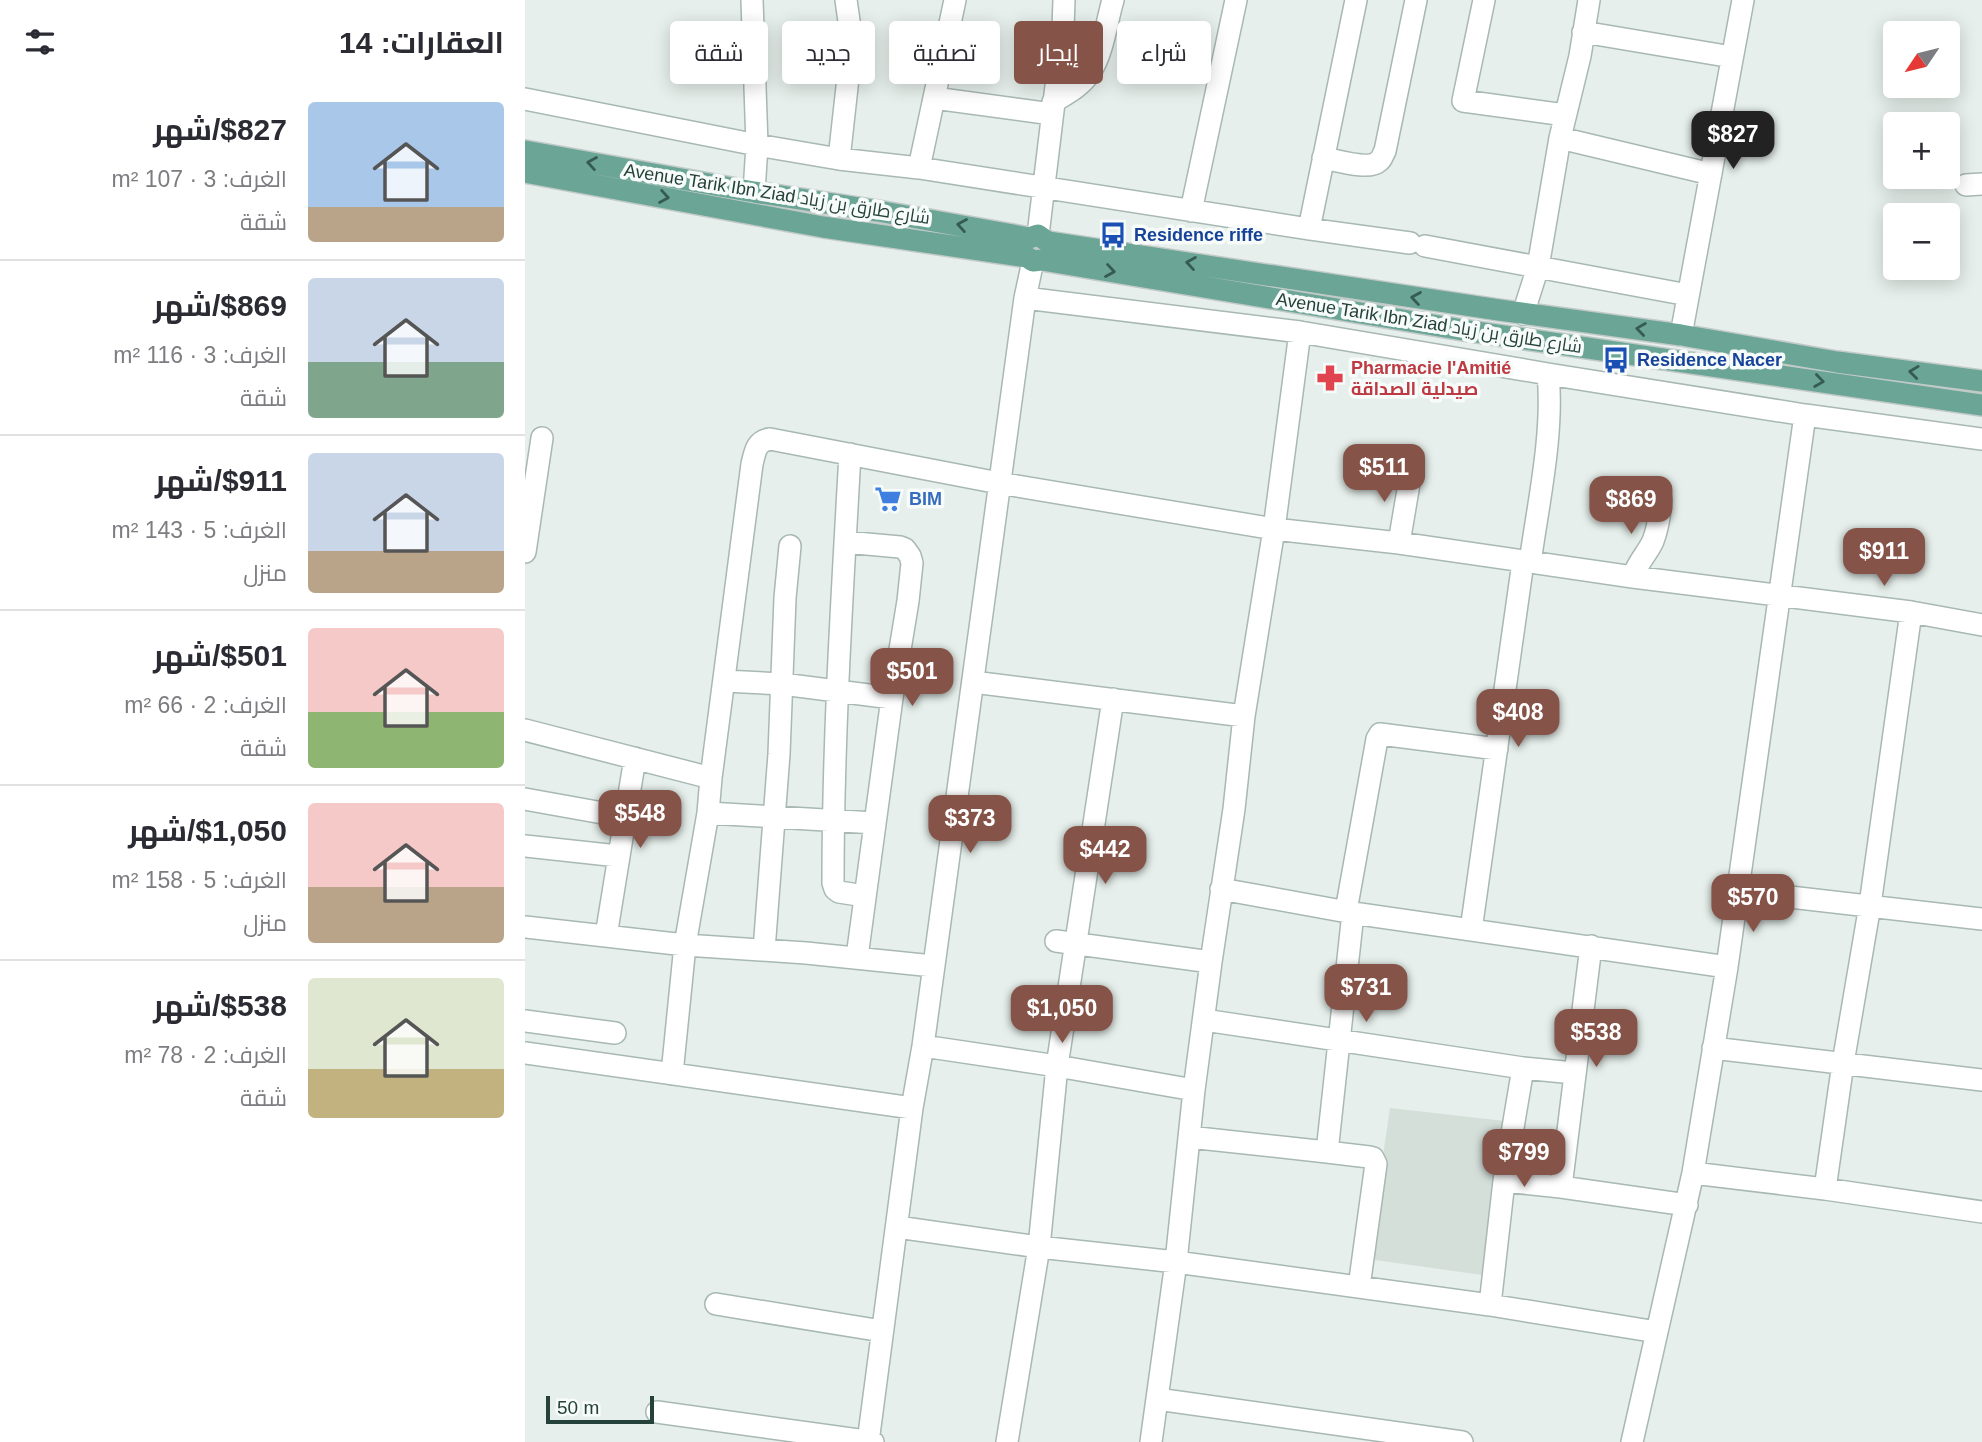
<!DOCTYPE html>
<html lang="ar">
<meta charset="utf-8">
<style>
body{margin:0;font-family:Arial,Cairo,sans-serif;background:#f2f2f3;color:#2b2b33;direction:rtl;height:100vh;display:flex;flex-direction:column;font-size:26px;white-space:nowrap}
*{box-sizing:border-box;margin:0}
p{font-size:23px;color:#7c7c81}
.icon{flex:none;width:38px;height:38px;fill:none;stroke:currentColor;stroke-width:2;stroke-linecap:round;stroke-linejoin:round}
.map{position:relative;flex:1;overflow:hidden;direction:ltr}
.sheet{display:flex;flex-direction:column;background:#fff;width:525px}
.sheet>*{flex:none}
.top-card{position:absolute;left:21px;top:21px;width:665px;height:63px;direction:rtl;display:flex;gap:14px}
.needle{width:46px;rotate:235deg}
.fabs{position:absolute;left:1358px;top:21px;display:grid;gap:14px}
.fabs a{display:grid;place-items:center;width:77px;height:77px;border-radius:7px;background:#fff;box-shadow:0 4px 18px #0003;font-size:35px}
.scale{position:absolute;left:21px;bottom:18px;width:108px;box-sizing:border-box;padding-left:7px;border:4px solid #24423a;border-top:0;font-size:19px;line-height:24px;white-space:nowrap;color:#24423a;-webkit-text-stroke:5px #f7fbf9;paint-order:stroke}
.price{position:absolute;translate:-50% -60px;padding:0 16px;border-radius:14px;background:#855347;color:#fff;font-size:23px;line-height:46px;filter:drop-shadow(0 2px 4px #0008)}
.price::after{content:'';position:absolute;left:50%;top:42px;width:21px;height:16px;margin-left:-10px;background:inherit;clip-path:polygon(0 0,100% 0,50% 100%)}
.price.active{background:#222;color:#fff}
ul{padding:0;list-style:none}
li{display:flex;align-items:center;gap:21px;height:175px;padding:0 21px}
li+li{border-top:2px solid #e1e1e2}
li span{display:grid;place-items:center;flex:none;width:196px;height:140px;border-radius:7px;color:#555}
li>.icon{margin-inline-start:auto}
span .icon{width:84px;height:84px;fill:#fffc;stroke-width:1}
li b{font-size:30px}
h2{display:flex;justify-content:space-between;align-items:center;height:84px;padding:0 21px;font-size:30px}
.pill{padding:0 24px;border-radius:7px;background:#fff;box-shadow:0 4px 18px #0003;font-size:24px;line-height:63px}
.pill.active{background:#855347;color:#fff}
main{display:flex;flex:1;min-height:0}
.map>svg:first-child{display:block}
.built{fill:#d4dfda}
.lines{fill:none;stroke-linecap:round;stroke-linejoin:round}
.minor-casing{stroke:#a8b8b2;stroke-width:24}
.major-casing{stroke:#c2cac8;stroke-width:24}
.minor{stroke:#fff;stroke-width:21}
.major{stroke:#6aa596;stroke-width:21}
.oneway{stroke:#365b51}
.labels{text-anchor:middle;stroke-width:7;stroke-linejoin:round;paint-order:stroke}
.street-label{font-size:18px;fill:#24423a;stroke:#f7fbf9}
.transit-label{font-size:18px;font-weight:bold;fill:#164399;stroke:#f7fbf9;text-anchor:start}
.health-label{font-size:18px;font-weight:bold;fill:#be3a42;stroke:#f7fbf9;text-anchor:start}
.shop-label{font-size:18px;font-weight:bold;fill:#366cbe;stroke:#f7fbf9;text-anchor:start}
</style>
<main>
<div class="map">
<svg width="1457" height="1442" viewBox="0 0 1457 1442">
<rect width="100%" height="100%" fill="#e6efeb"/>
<path class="built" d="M865,1108L980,1121L957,1275L843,1259Z"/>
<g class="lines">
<g class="minor-casing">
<path id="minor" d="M227,0L232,145L229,192
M959,0L938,101L1040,115
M1058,32L1207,57
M409,98L527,114
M0,99L232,145L314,159L394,168L784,229L885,243
M528,102C541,94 555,87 564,74C578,54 581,24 588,0
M1035,138L1186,174
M798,158C811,160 844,171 854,161C857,159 858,154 860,151L891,0
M314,159L327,42L321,0
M394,168L430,0
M1441,185L1457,184
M666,211L711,0
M784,229L831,0
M513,235L538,28L539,0
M900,246L1163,295
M500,298L775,332L1023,374L1280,415L1457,439
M998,314L1013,267L1035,138L1055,56L1064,0
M1156,335L1218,0
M325,454C317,597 308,740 308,883L310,889L314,892L340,896
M320,542L375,547L380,549L385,556L387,563L383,601L367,698L332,957
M874,543L886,472
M0,552L17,438
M1005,563C1013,504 1029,433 1023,374
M1108,577C1112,563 1122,554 1128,541C1133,528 1135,513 1136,500
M200,681L257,684L367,698
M448,682L719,716
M0,730L186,778L183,813L160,945L147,1074
M186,778L227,464C230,452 231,441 245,439L474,483L749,529L874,543L1108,577L1386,612L1457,625
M0,799L100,817
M183,813L350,823
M0,846L93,856
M696,889L828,913L1202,967
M1213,891L1457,919
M821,911L852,739L855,734L972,749
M828,913L802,1152L844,1157L848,1158L851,1164L834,1287
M0,927L160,945L281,953L408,966
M946,930L998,562
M81,936L110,758
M531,941L686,962
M239,950L254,754L260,598L265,546
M679,1020L998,1068L1049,1073
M0,1021L90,1033
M398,1046L532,1066L669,1090
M1188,1048L1457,1080
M0,1053L387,1108
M664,1137L802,1152
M1168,1173L1300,1189L1457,1212
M979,1181L1036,1187L1162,1205
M1036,1187L1066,946
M1300,1189L1318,1063L1345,905L1386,612
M372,1227L514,1247L651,1262L965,1305L1132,1332
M191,1304L357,1331
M965,1305L979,1181L998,1068
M632,1399L937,1442
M132,1412L348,1442
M343,1442L387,1108L398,1046L500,298L508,261
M482,1442L514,1247L532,1066L588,699
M626,1442L651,1262L669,1090L686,962L709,809L719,716L749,529L775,332
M1107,1442L1168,1173L1202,967L1280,415"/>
</g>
<g class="major-casing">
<path id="major" d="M0,151L229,192L353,211L504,238L513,235L523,242L974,310L1156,335L1312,362L1457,381
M0,172L298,227L502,257L508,261L517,260L938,330L1457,405"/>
</g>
<use href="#minor" class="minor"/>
<use href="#major" class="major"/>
</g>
<defs><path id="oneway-chevron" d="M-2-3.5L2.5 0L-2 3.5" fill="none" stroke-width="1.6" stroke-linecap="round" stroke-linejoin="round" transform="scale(1.75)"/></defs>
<g class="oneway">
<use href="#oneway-chevron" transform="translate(67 163) rotate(-170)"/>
<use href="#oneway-chevron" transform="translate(139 197) rotate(10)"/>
<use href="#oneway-chevron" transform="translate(437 225) rotate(-170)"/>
<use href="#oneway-chevron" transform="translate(666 263) rotate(-171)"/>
<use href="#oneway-chevron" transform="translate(585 271) rotate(9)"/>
<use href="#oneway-chevron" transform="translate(891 298) rotate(-171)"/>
<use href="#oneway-chevron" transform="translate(1116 329) rotate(-172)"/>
<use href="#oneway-chevron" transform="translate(1389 372) rotate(-173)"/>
<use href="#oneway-chevron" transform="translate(1294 381) rotate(8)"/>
</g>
<defs>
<g id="bus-bare" transform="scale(2.1)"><path d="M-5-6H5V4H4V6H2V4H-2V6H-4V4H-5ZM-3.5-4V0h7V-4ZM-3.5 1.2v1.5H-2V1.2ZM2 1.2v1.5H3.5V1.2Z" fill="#1a4fb4" stroke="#f7fbf9" stroke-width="2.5" paint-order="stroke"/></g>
<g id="pharmacy-bare" transform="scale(2.1)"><path d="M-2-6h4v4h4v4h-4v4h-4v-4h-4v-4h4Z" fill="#e0444e" stroke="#f7fbf9" stroke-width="2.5" paint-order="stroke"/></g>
<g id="supermarket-bare" transform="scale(2.1)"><path d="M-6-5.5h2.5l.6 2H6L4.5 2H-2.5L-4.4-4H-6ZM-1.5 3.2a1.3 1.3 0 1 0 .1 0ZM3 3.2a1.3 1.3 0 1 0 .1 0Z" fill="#3f7fe0" stroke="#f7fbf9" stroke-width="2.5" paint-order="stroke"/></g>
</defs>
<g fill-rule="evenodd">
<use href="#bus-bare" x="588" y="235"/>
<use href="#bus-bare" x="1091" y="360"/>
<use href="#pharmacy-bare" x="805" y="378"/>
<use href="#supermarket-bare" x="363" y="499"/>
</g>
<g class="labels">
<g class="street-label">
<text transform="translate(252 194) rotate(9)" y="6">Avenue Tarik Ibn Ziad شارع طارق بن زياد</text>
<text transform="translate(904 323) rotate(9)" y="6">Avenue Tarik Ibn Ziad شارع طارق بن زياد</text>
</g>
<g class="transit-label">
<text x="609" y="241">Residence riffe</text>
<text x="1112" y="366">Residence Nacer</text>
</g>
<g class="health-label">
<text x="826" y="374">Pharmacie l'Amitié<tspan x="826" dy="21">صيدلية الصداقة</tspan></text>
</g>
<g class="shop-label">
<text x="384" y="505">BIM</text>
</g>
</g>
</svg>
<div class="fabs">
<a><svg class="needle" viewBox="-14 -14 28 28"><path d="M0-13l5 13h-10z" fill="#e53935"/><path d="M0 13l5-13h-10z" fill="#7c7c81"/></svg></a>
<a>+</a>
<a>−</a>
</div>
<div class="scale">50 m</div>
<b class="price active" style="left:1208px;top:171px">$827</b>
<b class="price" style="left:859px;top:504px">$511</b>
<b class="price" style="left:1106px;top:536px">$869</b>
<b class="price" style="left:1359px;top:588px">$911</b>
<b class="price" style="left:387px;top:708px">$501</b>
<b class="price" style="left:993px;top:749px">$408</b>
<b class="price" style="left:115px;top:850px">$548</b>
<b class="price" style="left:445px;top:855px">$373</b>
<b class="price" style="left:580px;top:886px">$442</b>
<b class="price" style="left:1228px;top:934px">$570</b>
<b class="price" style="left:841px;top:1024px">$731</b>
<b class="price" style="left:537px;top:1045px">$1,050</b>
<b class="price" style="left:1071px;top:1069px">$538</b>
<b class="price" style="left:999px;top:1189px">$799</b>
<div class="top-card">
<a class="pill">شراء</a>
<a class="pill active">إيجار</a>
<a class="pill">تصفية</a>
<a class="pill">جديد</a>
<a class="pill">شقة</a>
</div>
</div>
<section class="sheet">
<h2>العقارات: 14<svg class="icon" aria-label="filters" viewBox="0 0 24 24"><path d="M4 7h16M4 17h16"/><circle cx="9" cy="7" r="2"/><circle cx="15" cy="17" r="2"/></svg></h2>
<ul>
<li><span style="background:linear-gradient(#a9c7e8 75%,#b9a48a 0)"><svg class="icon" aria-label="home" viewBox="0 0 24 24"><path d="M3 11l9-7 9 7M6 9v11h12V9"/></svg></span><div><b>$827/شهر</b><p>الغرف: 3 · 107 m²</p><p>شقة</p></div></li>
<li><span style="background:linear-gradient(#c9d6e8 60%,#7fa58c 0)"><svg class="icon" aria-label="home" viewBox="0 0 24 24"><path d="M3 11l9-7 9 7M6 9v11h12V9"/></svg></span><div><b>$869/شهر</b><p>الغرف: 3 · 116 m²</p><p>شقة</p></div></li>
<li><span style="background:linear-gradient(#c9d6e8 70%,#b9a48a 0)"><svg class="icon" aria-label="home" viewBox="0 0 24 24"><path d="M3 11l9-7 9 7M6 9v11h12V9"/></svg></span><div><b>$911/شهر</b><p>الغرف: 5 · 143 m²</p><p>منزل</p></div></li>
<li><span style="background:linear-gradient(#f6c9c9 60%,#8fb573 0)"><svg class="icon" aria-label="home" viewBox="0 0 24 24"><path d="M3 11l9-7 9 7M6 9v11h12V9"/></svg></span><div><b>$501/شهر</b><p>الغرف: 2 · 66 m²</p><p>شقة</p></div></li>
<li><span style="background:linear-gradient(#f6c9c9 60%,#b9a48a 0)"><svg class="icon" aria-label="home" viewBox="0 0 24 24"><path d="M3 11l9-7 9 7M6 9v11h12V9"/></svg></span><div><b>$1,050/شهر</b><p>الغرف: 5 · 158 m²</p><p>منزل</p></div></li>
<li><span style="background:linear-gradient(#dfe7d0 65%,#c2b280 0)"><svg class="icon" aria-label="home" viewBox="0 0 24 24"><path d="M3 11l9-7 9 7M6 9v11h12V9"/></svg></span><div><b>$538/شهر</b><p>الغرف: 2 · 78 m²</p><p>شقة</p></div></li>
</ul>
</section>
</main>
